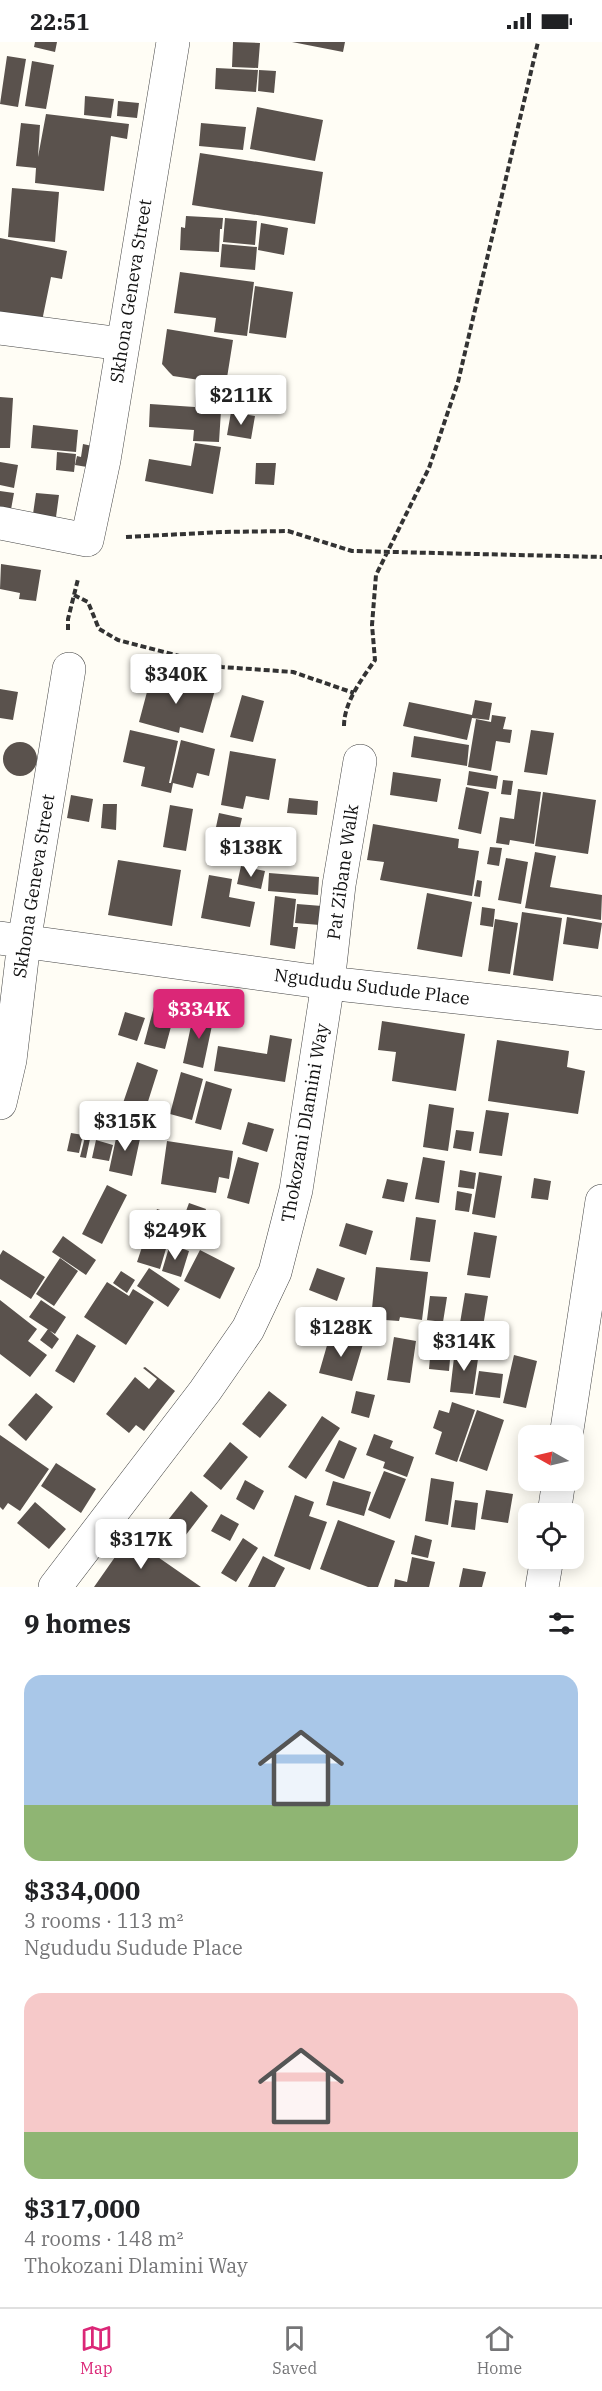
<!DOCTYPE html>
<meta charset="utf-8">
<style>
body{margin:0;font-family:"IBM Plex Serif",serif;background:#f2f2f2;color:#202124;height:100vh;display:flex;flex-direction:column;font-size:22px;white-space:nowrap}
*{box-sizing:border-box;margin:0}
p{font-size:20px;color:#757577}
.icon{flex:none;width:33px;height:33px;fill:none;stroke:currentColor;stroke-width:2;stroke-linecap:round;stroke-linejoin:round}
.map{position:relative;height:1545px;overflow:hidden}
.details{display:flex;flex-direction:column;background:#fff;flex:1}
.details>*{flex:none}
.needle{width:39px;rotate:278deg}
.controls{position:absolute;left:518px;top:1383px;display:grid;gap:12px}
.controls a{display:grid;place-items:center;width:66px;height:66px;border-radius:12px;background:#fff;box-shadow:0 3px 15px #0003;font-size:30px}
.price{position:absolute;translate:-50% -51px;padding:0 14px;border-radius:6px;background:#fff;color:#222;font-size:20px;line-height:39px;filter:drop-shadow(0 2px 3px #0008)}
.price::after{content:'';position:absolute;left:50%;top:36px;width:18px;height:14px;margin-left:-9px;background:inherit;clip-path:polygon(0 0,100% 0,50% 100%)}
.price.selected{background:#db2777;color:#fff}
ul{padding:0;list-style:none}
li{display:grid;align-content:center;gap:12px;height:318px;padding:0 24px}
li span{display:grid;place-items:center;height:186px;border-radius:18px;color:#555}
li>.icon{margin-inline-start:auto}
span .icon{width:108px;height:108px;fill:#fffc;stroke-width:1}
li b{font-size:26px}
h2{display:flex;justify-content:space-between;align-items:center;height:72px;padding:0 24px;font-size:26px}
.status{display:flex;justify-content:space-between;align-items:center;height:42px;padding:0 30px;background:#fff;direction:ltr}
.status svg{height:16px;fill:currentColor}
.menu{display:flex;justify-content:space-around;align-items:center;height:84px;border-top:2px solid #e0e0e0;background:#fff;font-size:16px;color:#757577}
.menu a{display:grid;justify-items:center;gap:3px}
.menu .selected{color:#db2777}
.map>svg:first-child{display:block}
.building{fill:#5a524d}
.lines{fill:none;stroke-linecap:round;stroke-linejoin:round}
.street-casing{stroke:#444;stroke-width:34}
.path{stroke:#333;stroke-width:4;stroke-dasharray:6 3;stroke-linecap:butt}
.street{stroke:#fff;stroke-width:33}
.labels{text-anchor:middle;stroke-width:6;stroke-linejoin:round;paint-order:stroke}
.street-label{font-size:18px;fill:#111;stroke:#fff}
</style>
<div class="status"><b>22:51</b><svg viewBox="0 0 49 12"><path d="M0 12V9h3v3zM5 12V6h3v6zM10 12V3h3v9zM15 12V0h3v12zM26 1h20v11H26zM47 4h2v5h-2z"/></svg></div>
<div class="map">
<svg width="602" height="1545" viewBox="0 0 602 1545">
<rect width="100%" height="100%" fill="#fffdf5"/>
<path class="building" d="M35,0H57L55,10L34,5Z
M233,0L260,1L258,26L232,25Z
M292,0H345L343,10Z
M7,14L26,17L18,65L0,62Z
M32,19L54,23L46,67L25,64Z
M216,26L258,28L256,50L215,47Z
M259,28L276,29L274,51L258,49Z
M85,54L114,57L111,76L84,73Z
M118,59L139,61L137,76L117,74Z
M257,65L323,78L315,119L250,107Z
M46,72L129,82L127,97L111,94L104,149L35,141L36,126L16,124L21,81L40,83L38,115Z
M201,81L246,85L243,108L199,104Z
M200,111L323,130L315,182L192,163Z
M12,146L59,150L55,200L8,195Z
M186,174L223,176L222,187H220L219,210L180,208L181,185L185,186Z
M225,176L257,179L255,203L223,200Z
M261,181L288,186L284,213L258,208Z
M0,196L67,209L62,237L51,235L42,279L0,271Z
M222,202L257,205L255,228L220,225Z
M180,230L254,240L247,294L214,290L216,276L174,271Z
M255,244L293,250L286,296L249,291Z
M167,287L233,298L226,342L173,334L169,330L162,322Z
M196,351L222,353L219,400L193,399L194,388L149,385L150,362L195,365Z
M0,355L13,356L10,406H0Z
M231,370L255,374L251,397L227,393Z
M33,383L78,388L76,410L31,406Z
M195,401L221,405L213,452L145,439L149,417L191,424Z
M83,402L97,405L93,426L75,423L77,414L81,415Z
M57,410L76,412L74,430L56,428Z
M0,420L18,423L14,446L0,443Z
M256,421H276L274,443L255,442Z
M0,449L14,451L10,473L0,472Z
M36,451L59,453L56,475L33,472Z
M1,522L41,528L36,559L19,557L20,551L0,547Z
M152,631L215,648L203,691L180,685L179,691L139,680Z
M0,647L18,650L13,678L0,676Z
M242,653L264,659L253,700L230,695Z
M475,658L492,661L489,678L472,676L467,698L403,684L409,660L472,673Z
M492,673L506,675L503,687L512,688L510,701L496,699L491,729L468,725L476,677L491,680Z
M130,688L178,699L169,741H171L181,698L215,707L209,734L197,731L193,746L173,741L171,751L141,744L145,725L123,720Z
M531,688L554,691L547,733L524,730Z
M414,694L469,703L467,724L411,715Z
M3 717a17 17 0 1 1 34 0a17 17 0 1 1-34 0Z
M230,709L276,717L269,758L246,754L243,767L221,763Z
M469,729L498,734L496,747L467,743Z
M393,730L441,737L437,760L390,753Z
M503,738L513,739L511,753L501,752Z
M466,745L489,750L481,792L458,787Z
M518,747L541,750L534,802L510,798L509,803L496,801L500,775L514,777Z
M543,750L596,758L588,812L535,804Z
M71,753L93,757L89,780L67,776Z
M289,756L318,759L317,773L287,771Z
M103,762H117L116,788L101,786Z
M170,763L193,767L186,809L163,805Z
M219,771L242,776L232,818L210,813Z
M373,782L459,797L458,806L479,809L472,854L380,838L384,820L367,818Z
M490,805L502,806L499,824L487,822Z
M535,810L556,814L550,845L602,853L601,878L525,866Z
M506,816L528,820L521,862L498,858Z
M118,818L181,828L172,884L108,873Z
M241,824L265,829L261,847L237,842Z
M269,831L319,835L318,853L268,849Z
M209,833L232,837L229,855L255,860L250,885L201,876Z
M477,838L482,839L480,855L474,854Z
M427,851L472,860L462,915L417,907Z
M275,854L296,857L293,885H298L295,907L270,903Z
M297,862L322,864L320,883L295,881Z
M482,865L495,867L493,885L480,883Z
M522,870L562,876L553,939L513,933Z
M567,875L602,881L598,907L563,902Z
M495,877L518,881L510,932L488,929Z
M155,961L176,966L165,1007L144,1002Z
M125,970L145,976L137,999L118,993Z
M194,970L214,974L203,1026L183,1021Z
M382,979L465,992L456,1049L392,1039L396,1010L378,1008Z
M270,993L292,997L285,1040L214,1029L218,1004L267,1012Z
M497,998L569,1009L567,1025L585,1029L578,1072L488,1059Z
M137,1020L158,1028L145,1069L123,1061Z
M181,1030L203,1037L192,1078L170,1072Z
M206,1039L232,1047L221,1088L195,1081Z
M429,1062L454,1066L448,1109L423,1105Z
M486,1068L509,1071L502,1114L479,1111Z
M248,1080L274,1087L267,1110L242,1102Z
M118,1087L141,1092L132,1134L109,1129Z
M456,1088L474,1090L471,1109L453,1106Z
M71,1091L83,1093L79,1111L67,1109Z
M85,1095L90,1097L86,1116L80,1115Z
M96,1098L113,1103L109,1119L92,1116Z
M167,1099L233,1109L229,1137L219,1135L216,1151L161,1142Z
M238,1115L259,1121L249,1162L227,1156Z
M423,1115L445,1119L439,1161L415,1157Z
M460,1128L476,1131L474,1147L458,1145Z
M479,1130L502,1134L495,1176L472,1172Z
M534,1136L551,1139L548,1158L531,1156Z
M387,1137L408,1141L404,1160L382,1156Z
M107,1143L127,1153L102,1202L82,1192Z
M457,1149L472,1152L469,1170L455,1168Z
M189,1161L206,1167L201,1186L182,1180Z
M157,1167L176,1173L160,1227L137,1220L142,1205L134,1202L140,1184L148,1187L150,1182L161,1185L152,1181Z
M416,1175L436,1178L430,1220L410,1218Z
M346,1181L373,1189L366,1213L339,1204Z
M474,1190L497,1194L490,1236L467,1233Z
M63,1194L96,1218L86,1233L52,1210Z
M170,1202L189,1209L181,1235L162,1229Z
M3,1208L45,1235L31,1257L0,1237V1213Z
M200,1208L235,1226L220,1257L184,1239Z
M60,1216L78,1229L54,1264L36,1252Z
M376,1225L428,1230L422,1278L400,1275L399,1279L371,1277Z
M149,1226L180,1247L168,1265L137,1244Z
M317,1226L345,1236L337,1259L309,1248Z
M121,1229L135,1238L127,1251L113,1241Z
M107,1240L129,1254L133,1247L154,1260L126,1303L84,1275Z
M465,1251L488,1254L481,1297L458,1293Z
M430,1254L447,1255L443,1280L427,1278Z
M0,1258L37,1287L28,1299L47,1313L30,1335L0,1312Z
M41,1258L66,1275L55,1292L29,1275Z
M48,1287L59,1297L52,1307L40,1298Z
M77,1292L96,1304L74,1341L55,1329Z
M330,1293L363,1302L352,1339L319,1331Z
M394,1295L416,1299L410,1341L387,1338Z
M431,1304L451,1306L449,1329L429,1327Z
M455,1307L479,1310L473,1352L450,1350Z
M514,1313L537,1319L526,1366L503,1361Z
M145,1325L175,1349L144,1389L136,1383L129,1391L106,1372L135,1335L149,1347L157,1337L143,1326Z
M479,1329L503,1332L500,1356L475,1353Z
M269,1349L287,1363L260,1396L242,1382Z
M356,1349L375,1353L369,1376L351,1371Z
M36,1351L53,1365L26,1399L8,1383Z
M452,1360L475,1368L457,1420L435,1412L442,1390L433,1386L439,1368L449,1371Z
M477,1368L504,1378L487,1429L459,1419Z
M322,1374L340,1386L306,1437L288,1425Z
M374,1392L393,1399L390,1406L414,1415L407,1435L383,1426L385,1420L366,1413Z
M0,1393L49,1427L20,1469L8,1461L3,1468L0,1465Z
M339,1398L357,1406L344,1437L325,1429Z
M230,1400L248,1415L221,1448L203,1434Z
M56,1421L96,1447L81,1471L41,1444Z
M384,1429L406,1437L390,1477L368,1468Z
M431,1436L454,1440L448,1483L425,1479Z
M245,1438L264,1449L254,1468L236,1457Z
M333,1439L371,1450L364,1474L326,1463Z
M486,1448L513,1452L508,1481L481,1477Z
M191,1449L208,1464L182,1498L164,1483Z
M295,1453L314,1460L309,1474L327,1480L310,1528L274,1514Z
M455,1458L478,1461L475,1488L451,1485Z
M35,1460L66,1487L49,1507L17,1481Z
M221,1472L239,1482L230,1499L211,1489Z
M338,1478L395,1499L378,1545H368L320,1527Z
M415,1493L432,1498L428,1516L411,1512Z
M129,1495L201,1545H94Z
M243,1496L258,1506L236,1540L221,1531Z
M263,1514L285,1526L275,1545H248Z
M412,1515L435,1520L429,1545H394L395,1537L407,1540Z
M463,1526L486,1530L482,1545H459Z"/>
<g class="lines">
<g class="street-casing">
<path id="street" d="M0,286L122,302
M0,481L87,498L104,418L173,0
M0,896L328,941L602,971
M0,1061L10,1018L24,900L69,627
M566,1394L602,1159
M554,1472L559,1438
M55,1545L205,1349L248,1287L275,1230L296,1148L328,941L339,843L360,719
M542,1545L547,1516"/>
</g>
<path class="path" d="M126,495L222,490L288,489L352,509L602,515
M74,553L88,560L99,587L118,598L222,625L293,630L354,651
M68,588V577L78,537
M344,684C344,660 362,637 375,618L372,583L376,533L429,426L458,340L538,0"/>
<use href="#street" class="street"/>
</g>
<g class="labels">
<g class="street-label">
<text transform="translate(131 249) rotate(-81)" y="6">Skhona Geneva Street</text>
<text transform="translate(343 830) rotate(-82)" y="6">Pat Zibane Walk</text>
<text transform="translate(34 844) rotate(-81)" y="6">Skhona Geneva Street</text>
<text transform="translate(372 945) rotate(7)" y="6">Ngududu Sudude Place</text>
<text transform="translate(305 1081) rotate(-80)" y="6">Thokozani Dlamini Way</text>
</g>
</g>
</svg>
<div class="controls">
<a><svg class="needle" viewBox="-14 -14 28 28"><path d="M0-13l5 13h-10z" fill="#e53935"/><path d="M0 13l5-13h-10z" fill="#757577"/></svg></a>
<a><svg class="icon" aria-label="locate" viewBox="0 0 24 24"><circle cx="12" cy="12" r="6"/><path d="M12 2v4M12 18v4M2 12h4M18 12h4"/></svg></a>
</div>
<b class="price" style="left:241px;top:384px">$211K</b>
<b class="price" style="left:176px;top:663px">$340K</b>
<b class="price" style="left:251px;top:836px">$138K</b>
<b class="price selected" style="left:199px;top:998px">$334K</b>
<b class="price" style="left:125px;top:1110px">$315K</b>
<b class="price" style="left:175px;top:1219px">$249K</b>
<b class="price" style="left:341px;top:1316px">$128K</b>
<b class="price" style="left:464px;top:1330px">$314K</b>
<b class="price" style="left:141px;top:1528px">$317K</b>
</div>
<section class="details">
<h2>9 homes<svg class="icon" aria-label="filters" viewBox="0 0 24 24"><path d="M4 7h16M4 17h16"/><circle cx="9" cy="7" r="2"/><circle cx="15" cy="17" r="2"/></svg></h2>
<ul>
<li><span style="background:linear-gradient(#a9c7e8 70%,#8fb573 0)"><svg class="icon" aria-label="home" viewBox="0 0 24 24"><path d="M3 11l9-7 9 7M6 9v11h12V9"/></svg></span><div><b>$334,000</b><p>3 rooms · 113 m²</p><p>Ngududu Sudude Place</p></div></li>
<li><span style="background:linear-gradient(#f6c9c9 75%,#8fb573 0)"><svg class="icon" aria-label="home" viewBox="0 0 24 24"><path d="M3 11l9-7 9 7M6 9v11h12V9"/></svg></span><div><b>$317,000</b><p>4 rooms · 148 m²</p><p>Thokozani Dlamini Way</p></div></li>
</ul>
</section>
<nav class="menu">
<a class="selected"><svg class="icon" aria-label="map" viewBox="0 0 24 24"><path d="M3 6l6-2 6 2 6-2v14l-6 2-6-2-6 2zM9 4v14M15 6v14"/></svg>Map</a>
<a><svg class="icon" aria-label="saved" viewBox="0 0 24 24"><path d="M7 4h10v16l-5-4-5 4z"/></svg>Saved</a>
<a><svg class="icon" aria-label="home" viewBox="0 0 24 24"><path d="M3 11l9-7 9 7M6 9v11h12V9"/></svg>Home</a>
</nav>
